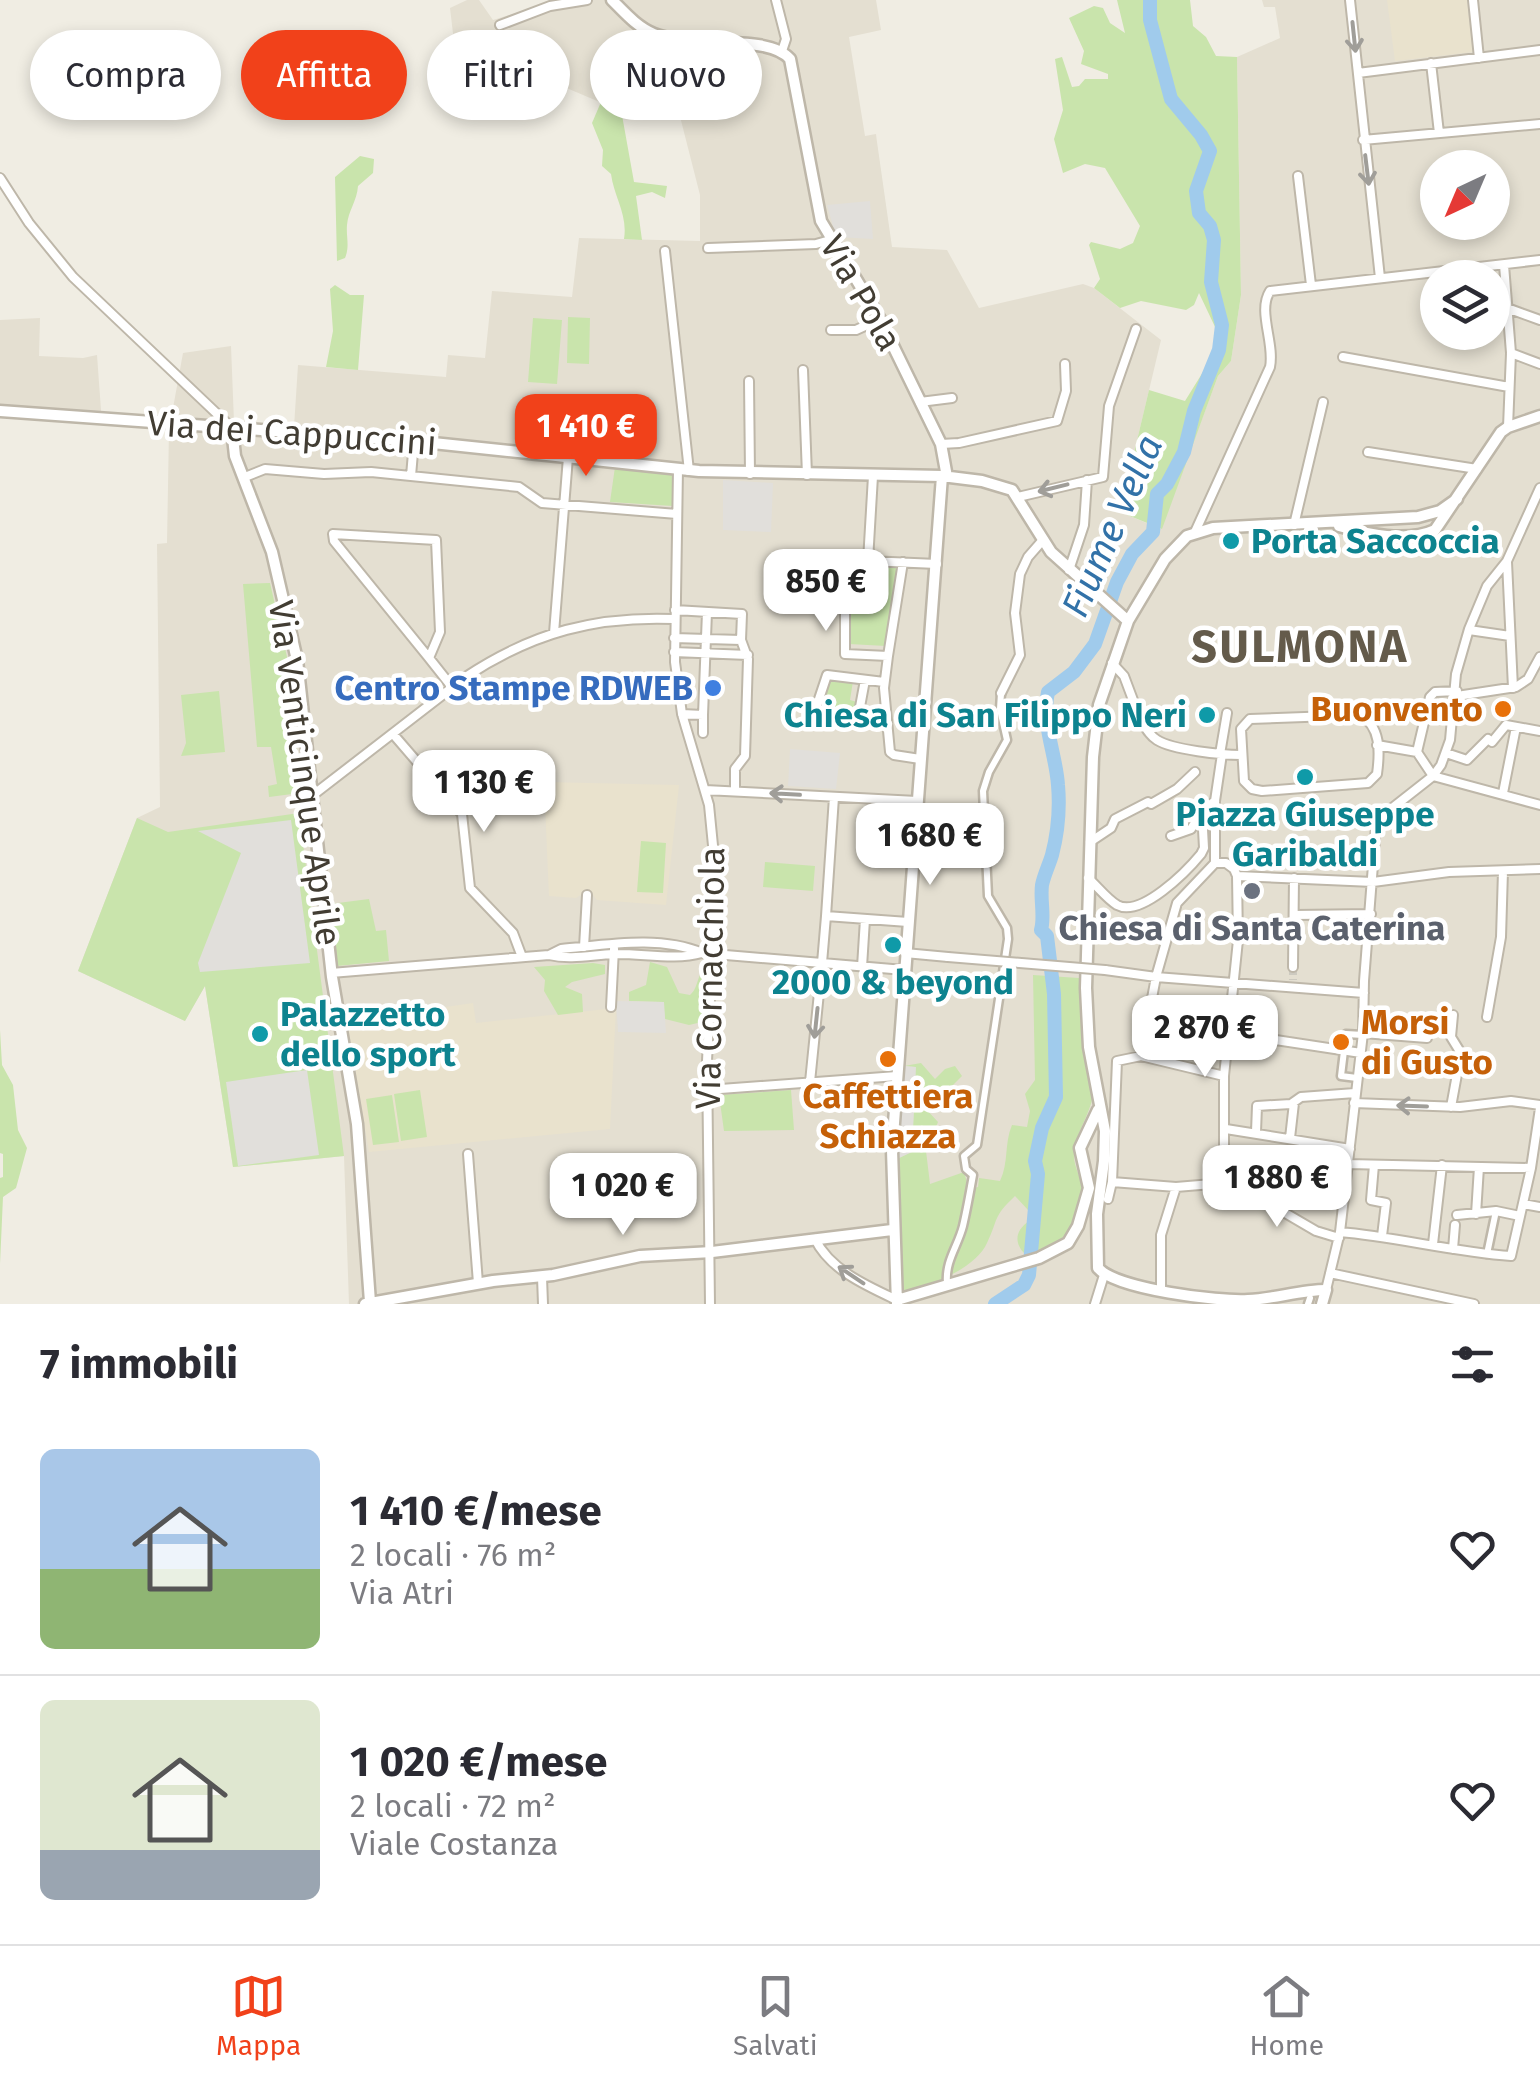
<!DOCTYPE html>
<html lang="it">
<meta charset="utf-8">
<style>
body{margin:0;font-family:"Fira Sans",sans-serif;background:#f2f2f3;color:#2b2b33;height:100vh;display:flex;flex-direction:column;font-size:38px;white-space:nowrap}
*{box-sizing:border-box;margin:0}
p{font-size:32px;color:#7c7c81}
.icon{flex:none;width:55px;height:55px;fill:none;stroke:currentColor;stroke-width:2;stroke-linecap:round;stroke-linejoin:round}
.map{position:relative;height:1304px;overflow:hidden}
.side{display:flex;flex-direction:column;background:#fff;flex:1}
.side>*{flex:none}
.guide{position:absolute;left:30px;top:30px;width:1000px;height:90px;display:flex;gap:20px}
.needle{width:65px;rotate:224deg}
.buttons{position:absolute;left:1420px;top:150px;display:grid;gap:20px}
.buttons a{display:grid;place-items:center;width:90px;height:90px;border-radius:50%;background:#fff;box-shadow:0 5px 15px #0003;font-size:50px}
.price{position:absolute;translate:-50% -85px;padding:0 22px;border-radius:20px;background:#fff;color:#222;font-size:32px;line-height:65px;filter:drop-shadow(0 2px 5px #0008)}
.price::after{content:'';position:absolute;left:50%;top:60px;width:30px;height:22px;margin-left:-15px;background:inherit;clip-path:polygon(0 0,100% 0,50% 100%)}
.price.current{background:#f1411a;color:#fff}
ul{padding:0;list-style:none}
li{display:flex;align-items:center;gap:30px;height:250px;padding:0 40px}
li+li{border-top:2px solid #e1e1e2}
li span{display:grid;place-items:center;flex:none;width:280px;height:200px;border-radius:15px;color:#555}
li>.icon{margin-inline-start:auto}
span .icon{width:120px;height:120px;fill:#fffc;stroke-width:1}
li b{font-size:42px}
h2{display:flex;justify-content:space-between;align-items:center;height:120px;padding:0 40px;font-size:42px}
.pill{padding:0 35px;border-radius:45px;background:#fff;box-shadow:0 5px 15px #0003;font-size:35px;line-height:90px}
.pill.current{background:#f1411a;color:#fff}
.tab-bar{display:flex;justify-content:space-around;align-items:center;height:140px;border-top:2px solid #e1e1e2;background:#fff;font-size:28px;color:#7c7c81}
.tab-bar a{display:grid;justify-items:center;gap:5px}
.tab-bar .current{color:#f1411a}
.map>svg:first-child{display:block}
.residential{fill:#e4dfd1;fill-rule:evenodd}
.education{fill:#e9e2cd}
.green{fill:#c9e4ac}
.parking{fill:#e1dfdb}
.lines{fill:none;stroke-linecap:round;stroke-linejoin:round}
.river{stroke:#a0cbec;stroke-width:14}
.minor-tunnel{stroke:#cdcac0;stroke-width:8;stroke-dasharray:8 4;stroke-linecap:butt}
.pedestrian-casing{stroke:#beb7a9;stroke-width:11}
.minor-casing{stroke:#beb7a9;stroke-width:12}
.tertiary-casing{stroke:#beb7a9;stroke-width:15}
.pedestrian{stroke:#fff;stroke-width:6}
.minor{stroke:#fff;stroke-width:8}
.tertiary{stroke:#fff;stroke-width:10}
.minor-bridge-casing{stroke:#beb7a9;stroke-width:12;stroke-linecap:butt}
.minor-bridge{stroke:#fff;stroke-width:8}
.oneway{stroke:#a09e99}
.culture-dot{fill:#0f9aa8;stroke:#fff;stroke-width:4}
.shop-dot{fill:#3f7fe0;stroke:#fff;stroke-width:4}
.food-dot{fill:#e8710a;stroke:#fff;stroke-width:4}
.worship-dot{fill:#6b7280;stroke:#fff;stroke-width:4}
.labels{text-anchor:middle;stroke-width:9;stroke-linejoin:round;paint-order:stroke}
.street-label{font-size:35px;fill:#423d33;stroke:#fff}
.culture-label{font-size:35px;font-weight:bold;fill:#0d838f;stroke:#fff;text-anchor:start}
.shop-label{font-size:35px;font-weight:bold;fill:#366cbe;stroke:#fff;text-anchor:end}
.food-label{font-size:35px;font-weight:bold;fill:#c56008;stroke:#fff;text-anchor:end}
.worship-label{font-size:35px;font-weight:bold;fill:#5b616d;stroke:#fff}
.water-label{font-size:38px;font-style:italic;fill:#3272a8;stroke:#fff}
.district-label{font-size:45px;font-weight:bold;letter-spacing:2.5px;fill:#645b4b;stroke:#fff}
</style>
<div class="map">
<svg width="1540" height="1304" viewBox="0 0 1540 1304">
<rect width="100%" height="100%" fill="#f0ede3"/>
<path class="residential" d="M467,0H479L493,20L558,0H876L881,30L849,37L865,136L876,134L877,142L892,247L947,250L979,308L1083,284L1094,288L1161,340L1120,512L1161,529L1218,376L1231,361L1241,295L1237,57L1280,38L1275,7H1264L1262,0H1540V1304H349L344,1156L233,1167L205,986L185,1021L78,971L137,818L160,807L157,544L167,543L169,430L183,353L231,346L234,422L294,427L298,365L446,377L448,355L485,358L492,291L572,297L579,238L700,241V195L674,93L609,106L543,78L458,76L450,8ZM1438,168H1492V222H1438ZM1438,278H1492V332H1438Z
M40,318L39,356L83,358L97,355L102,424L0,416V320Z"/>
<path class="education" d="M1387,0H1467L1473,52L1395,61Z
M544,782L679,785L666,905L597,900L592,894H582L576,898L549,896Z
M473,1003L476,1023L616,1008L610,1129L369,1152L347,1021Z"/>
<path class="green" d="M1117,0H1190L1193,26L1206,37L1216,56L1237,57L1241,295L1231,361L1218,376L1162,529L1120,512L1149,390L1185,401L1211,359L1216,329L1199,293L1194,305L1186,310L1141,301L1120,308L1094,288L1100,279L1089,245L1091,242L1120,249L1133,243L1140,226L1105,168L1085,164L1063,173L1054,139L1063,110L1055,59L1062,57L1072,87L1079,86L1085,79H1108V74L1081,64L1084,51L1069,18L1094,6L1103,8L1110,23L1125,33Z
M601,102L609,106L620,104L634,182L667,186L665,198L652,192L636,196L642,240L624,239C628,215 614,197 611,174L602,166L603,150L592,123Z
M360,156L374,159L373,173L358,186C357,201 348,211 347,225C346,237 350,246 345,258L337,261L335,177Z
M335,285L350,295H364L358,370L326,367L333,331L330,289Z
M568,317L590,318L589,364L567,363Z
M533,318L562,320L557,384L528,382Z
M615,467L674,475L673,506L610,502Z
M849,564L898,566L886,646L849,644Z
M270,583L290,670L300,793L269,797L268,786L277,784L271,747H257L243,584Z
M829,678L853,681L850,700L857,702L854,718L818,711Z
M219,691L225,752L181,756L186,743L181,695Z
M299,813L344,1156L233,1167L205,986L185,1021L78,971L137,818L168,832Z
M641,841L666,843L663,893L637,892Z
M765,862L815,866L813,891L763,887Z
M369,899L376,931L386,930L389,961L337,966L330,904Z
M650,962L667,967L679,993L690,995C699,988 696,975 705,970L708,981L702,991V1022L689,1025L665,1019L663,1002L629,1001V992L646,985Z
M593,963L605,965V974L572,982L565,987L582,994L583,1012L558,1015L544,991L545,980L534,967Z
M1033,975L1079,978C1082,1008 1097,1069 1093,1095C1090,1115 1075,1134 1074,1154C1073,1167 1083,1179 1082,1192C1080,1225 1058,1253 1025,1254C1013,1242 1016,1230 1029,1221L1028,1210L1015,1196C992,1218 999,1218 987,1243C975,1270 925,1288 898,1294L897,1159L912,1151L915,1067L904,1066L921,1063L935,1079L945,1069L955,1066L962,1076L945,1093L925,1101L926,1109L938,1122L926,1151L930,1184L964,1172L969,1189L978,1187L979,1178L1000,1181C1009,1162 1004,1144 1012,1125L1027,1127L1030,1111L1025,1094L1035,1080Z
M0,1030L2,1065L13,1085L18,1130L27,1148L16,1188L3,1197L0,1264V1178L3,1177V1154L0,1153Z
M420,1090L427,1137L401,1141L394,1094Z
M791,1090L794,1130L724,1131L719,1095Z
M392,1095L399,1142L373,1145L366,1099Z"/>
<path class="parking" d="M870,201L873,239L836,237L827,205Z
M723,480L773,483L771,532L723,530Z
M790,749L840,753L836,789L788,786Z
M291,820L310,963L200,972L198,963L241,853L198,831Z
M616,1001L664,1002L666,1033L618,1032Z
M904,1066L916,1067L912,1152L897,1159Z
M307,1070L319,1155L238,1166L226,1082Z"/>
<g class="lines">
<path class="river" d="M995,1304L1024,1285L1029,1275L1038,1174L1035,1161L1042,1128L1056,1097L1054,994L1047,936L1041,930C1045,916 1040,901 1042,885C1044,875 1049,865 1052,855C1058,832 1060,808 1058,785C1056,754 1041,723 1048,692L1074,672L1095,644L1117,582L1132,554L1153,532L1157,494L1167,484L1184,452L1194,411L1219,350L1222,325L1211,282L1214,240L1210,226L1199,213L1196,191L1210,151L1201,135L1171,99L1150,20V0"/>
<path class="minor-tunnel" d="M1293,967V980"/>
<g class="pedestrian-casing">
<path id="pedestrian" d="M1357,1078L1341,1076L1346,1034L1363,1035
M1487,1254L1496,1211
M947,1283C945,1261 958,1246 963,1226C967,1209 970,1192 973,1175L966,1169L964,1156L977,1145L1008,939L1007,928L988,896L983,791L989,772L1007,740L1000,709L1001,693
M1308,1304L1310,1298"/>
</g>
<g class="minor-casing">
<path id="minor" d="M776,0L786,39L782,51
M1350,0L1380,278
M1473,0L1479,58
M500,25L550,6L587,0
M1431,63L1439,133
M1358,73L1540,50
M1363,140L1540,124
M1298,176L1311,285
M0,178L29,223L73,277L232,428
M708,248L816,244L830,240
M665,251L689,471
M1504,265L1511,353L1508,427
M1507,308L1540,320
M831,330H856L880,319
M1511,353L1540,364
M1343,357L1509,387
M803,370L807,475
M749,381L750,474
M920,402L952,398
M941,444L959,443L1057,421L1066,391L1065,364
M1368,452L1477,469
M678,469L675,662L682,714L709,805L716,876L707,1061L710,1304
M411,476L414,441
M245,477L265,469L324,474L371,472L519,487L542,503L677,514
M1018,497L1103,477L1109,406L1136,329
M1294,525L1323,402
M1195,532L1270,367C1275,343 1257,311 1270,291L1540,260
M868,561L873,476
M903,562L888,656L845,654V560L937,564
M1507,562L1513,688
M1069,570L1084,525L1087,480
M1469,630L1510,636
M554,633L568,457
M674,638L741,640L742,614L675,610
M674,652L748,655
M888,656L884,688L890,752L894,755L920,759
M429,658L334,541L333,534L436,540L440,632L429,658L452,687
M1112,663L1124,676L1139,716
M865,680L857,723L832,721L814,714L827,675L884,682
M1001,693L1020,655L1015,613L1020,574L1028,557L1042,541
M1457,696L1516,687L1528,679L1540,657
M682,714L703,715L707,612
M1360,715C1381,726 1380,752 1377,774L1368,783L1262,791L1252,789L1244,781L1241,729L1250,719Z
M1141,720C1145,727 1149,735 1157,740C1173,750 1222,755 1241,755
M703,733V715
M393,734L462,814L470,888L513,933L522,957
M1377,745L1417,752L1433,776
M1417,752L1430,697L1435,692L1457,691
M1446,753L1467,760L1488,739L1492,742L1506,725L1540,731
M1220,754L1227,713
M1433,776L1540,805
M705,790L917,801
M735,791V769L745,756L748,659L741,640
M1503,793L1516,727
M313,795L467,676C534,632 596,616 674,619
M1171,836L1191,829L1202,811
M1090,842L1111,828L1115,819L1148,802L1151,804L1177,789L1195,772
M1215,863H1226L1234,869L1237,876L1238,940L1224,1076V1183
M1215,863V801L1222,754
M1237,876L1373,882L1449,872L1540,869
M1088,878C1097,886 1107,899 1117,905C1141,918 1187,871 1201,854L1204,848L1202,811L1215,801
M1295,915L1371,914
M826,916L834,797
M584,947L587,895
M905,953L948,957
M549,955L561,949C606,945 660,935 702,953L822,963L810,1082
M862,967L865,919
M1293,967L1294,878
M904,970L822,963L826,916L908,922
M1105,970L1156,977L1364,993
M331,973L549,955C570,960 592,955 613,954C642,953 674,961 702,953
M611,1007L614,949
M1231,1014L1269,1019V1039L1361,1053
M1487,1017L1501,937L1503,871
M1363,1033L1427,1038
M1141,1056L1156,977L1177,903L1215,863
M707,1090L897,1076
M1354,1103L1460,1107L1511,1101L1540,1105
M1451,1107L1460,1058L1459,1050L1451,1037L1453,1015
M1226,1129L1350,1149
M1256,1132L1257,1106L1291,1104L1301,1097L1355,1093
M1290,1138L1294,1103
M468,1154L478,1283
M1348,1164L1531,1168
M1374,1165L1371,1200L1386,1203L1382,1236
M1112,1182L1176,1187L1224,1183L1239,1186L1316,1231L1339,1238
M1108,1199L1112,1182L1117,1061L1141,1056L1224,1076
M1523,1204L1540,1207
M1476,1214L1479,1167
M1457,1215L1496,1211L1520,1216
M1340,1232C1397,1237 1453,1252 1511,1256L1531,1168L1540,1108
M815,1239C830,1270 867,1286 897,1300L896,1304
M1433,1244L1442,1165
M1453,1249L1455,1225
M1330,1273L1474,1304
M542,1277L543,1304
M1161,1290V1235L1176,1187
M1326,1290L1340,1232L1363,1033L1364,981L1376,826L1391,809L1433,776L1441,765L1450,740L1456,674L1469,629L1487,586L1507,561L1540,488
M1095,1304L1104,1275"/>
</g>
<g class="tertiary-casing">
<path id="tertiary" d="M612,0C625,13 637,27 654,34C691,49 767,33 790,59L821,221L880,319L941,444L947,477
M0,411L414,441L699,471L942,476L982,481L1012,490L1051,552L1128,621
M232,428L235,456L272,552L297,660L332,977L357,1124L370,1302
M1339,526C1367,534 1406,543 1435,530L1501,432L1508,427L1540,416
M897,1300L1039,1258L1068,1243L1078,1226L1089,1188L1080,1148L1098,1110
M365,1304L493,1281L553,1275L640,1256L712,1252L892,1230
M897,1304L892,1150L942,476
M1322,1304L1326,1290C1300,1290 1274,1299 1248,1300C1219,1302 1116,1289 1098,1268L1097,1214L1104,1161L1105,1131L1089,1047L1086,988L1093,757L1099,705L1128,621L1165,559L1187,536L1213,528L1418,517L1440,511L1457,499"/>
</g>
<use href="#pedestrian" class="pedestrian"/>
<use href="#minor" class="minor"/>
<use href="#tertiary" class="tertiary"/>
<g class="minor-bridge-casing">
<path id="minor-bridge" d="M948,957L1105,970"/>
</g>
<use href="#minor-bridge" class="minor-bridge"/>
</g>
<defs><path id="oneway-shaft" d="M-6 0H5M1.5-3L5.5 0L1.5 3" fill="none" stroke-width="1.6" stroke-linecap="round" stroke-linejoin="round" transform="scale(2.5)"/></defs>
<g class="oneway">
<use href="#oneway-shaft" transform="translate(1354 37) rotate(84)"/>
<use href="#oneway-shaft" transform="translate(1367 170) rotate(83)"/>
<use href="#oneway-shaft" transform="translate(1053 488) rotate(166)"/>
<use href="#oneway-shaft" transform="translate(785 794) rotate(-177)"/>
<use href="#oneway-shaft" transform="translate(816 1023) rotate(96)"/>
<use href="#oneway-shaft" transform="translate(1412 1106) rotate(-178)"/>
<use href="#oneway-shaft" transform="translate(851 1275) rotate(-146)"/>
</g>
<g class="culture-dot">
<circle cx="1231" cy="541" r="10"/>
<circle cx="1207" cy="715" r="10"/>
<circle cx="1305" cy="777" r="10"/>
<circle cx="893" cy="945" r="10"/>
<circle cx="260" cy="1034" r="10"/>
</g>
<circle class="shop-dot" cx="713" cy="688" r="10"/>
<g class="food-dot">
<circle cx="1503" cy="709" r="10"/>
<circle cx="1341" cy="1042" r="10"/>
<circle cx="888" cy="1059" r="10"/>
</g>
<circle class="worship-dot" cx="1252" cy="891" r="10"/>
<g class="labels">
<g class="street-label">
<text transform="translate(861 293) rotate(60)" y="12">Via Pola</text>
<text transform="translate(292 433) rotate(4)" y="12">Via dei Cappuccini</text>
<text transform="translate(305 773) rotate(82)" y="12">Via Venticinque Aprile</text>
<text transform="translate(710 978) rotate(-89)" y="12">Via Cornacchiola</text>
</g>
<g class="culture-label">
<text x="1251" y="553">Porta Saccoccia</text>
<text x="1187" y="727" text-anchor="end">Chiesa di San Filippo Neri</text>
<text x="1305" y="826" text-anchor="middle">Piazza Giuseppe<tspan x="1305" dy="40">Garibaldi</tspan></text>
<text x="893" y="994" text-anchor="middle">2000 &amp; beyond</text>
<text x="280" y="1026">Palazzetto<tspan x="280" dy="40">dello sport</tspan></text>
</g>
<g class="shop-label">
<text x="693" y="700">Centro Stampe RDWEB</text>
</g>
<g class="food-label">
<text x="1483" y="721">Buonvento</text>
<text x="1361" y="1034" text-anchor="start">Morsi<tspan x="1361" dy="40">di Gusto</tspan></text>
<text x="888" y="1108" text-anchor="middle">Caffettiera<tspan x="888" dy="40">Schiazza</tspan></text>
</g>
<g class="worship-label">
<text x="1252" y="940">Chiesa di Santa Caterina</text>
</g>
<g class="water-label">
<text transform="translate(1112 526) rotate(-66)" y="13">Fiume Vella</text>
</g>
<g class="district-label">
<text x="1300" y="662">SULMONA</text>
</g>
</g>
</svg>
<div class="buttons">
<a><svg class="needle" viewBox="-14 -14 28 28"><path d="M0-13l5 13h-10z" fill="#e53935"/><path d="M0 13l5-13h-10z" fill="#7c7c81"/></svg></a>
<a><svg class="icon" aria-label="layers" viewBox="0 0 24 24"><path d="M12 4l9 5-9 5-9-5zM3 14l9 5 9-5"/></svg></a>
</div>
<b class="price current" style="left:586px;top:479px">1 410 €</b>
<b class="price" style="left:826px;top:634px">850 €</b>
<b class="price" style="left:484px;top:835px">1 130 €</b>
<b class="price" style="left:930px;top:888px">1 680 €</b>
<b class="price" style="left:1205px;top:1080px">2 870 €</b>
<b class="price" style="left:1277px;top:1230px">1 880 €</b>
<b class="price" style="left:623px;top:1238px">1 020 €</b>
<div class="guide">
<a class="pill">Compra</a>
<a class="pill current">Affitta</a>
<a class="pill">Filtri</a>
<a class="pill">Nuovo</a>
</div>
</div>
<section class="side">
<h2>7 immobili<svg class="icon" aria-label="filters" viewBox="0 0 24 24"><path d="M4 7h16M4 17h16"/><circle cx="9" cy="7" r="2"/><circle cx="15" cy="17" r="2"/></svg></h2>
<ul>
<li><span style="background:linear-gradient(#a9c7e8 60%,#8fb573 0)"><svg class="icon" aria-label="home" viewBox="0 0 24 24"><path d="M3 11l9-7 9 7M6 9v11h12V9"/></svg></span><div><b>1 410 €/mese</b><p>2 locali · 76 m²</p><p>Via Atri</p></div><svg class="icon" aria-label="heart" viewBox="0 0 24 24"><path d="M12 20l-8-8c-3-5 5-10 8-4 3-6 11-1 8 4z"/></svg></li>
<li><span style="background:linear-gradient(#dfe7d0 75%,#9aa5b1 0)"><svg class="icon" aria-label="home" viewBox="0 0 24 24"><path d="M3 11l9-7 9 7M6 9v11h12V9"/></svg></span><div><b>1 020 €/mese</b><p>2 locali · 72 m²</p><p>Viale Costanza</p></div><svg class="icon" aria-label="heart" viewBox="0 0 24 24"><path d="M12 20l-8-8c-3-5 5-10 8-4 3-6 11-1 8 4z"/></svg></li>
</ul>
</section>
<nav class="tab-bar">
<a class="current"><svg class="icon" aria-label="map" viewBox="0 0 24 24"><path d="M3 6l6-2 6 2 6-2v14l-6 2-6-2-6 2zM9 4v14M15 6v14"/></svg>Mappa</a>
<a><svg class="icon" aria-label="saved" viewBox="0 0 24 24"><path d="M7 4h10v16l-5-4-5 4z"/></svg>Salvati</a>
<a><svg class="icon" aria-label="home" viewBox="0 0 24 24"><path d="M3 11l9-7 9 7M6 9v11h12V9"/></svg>Home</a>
</nav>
